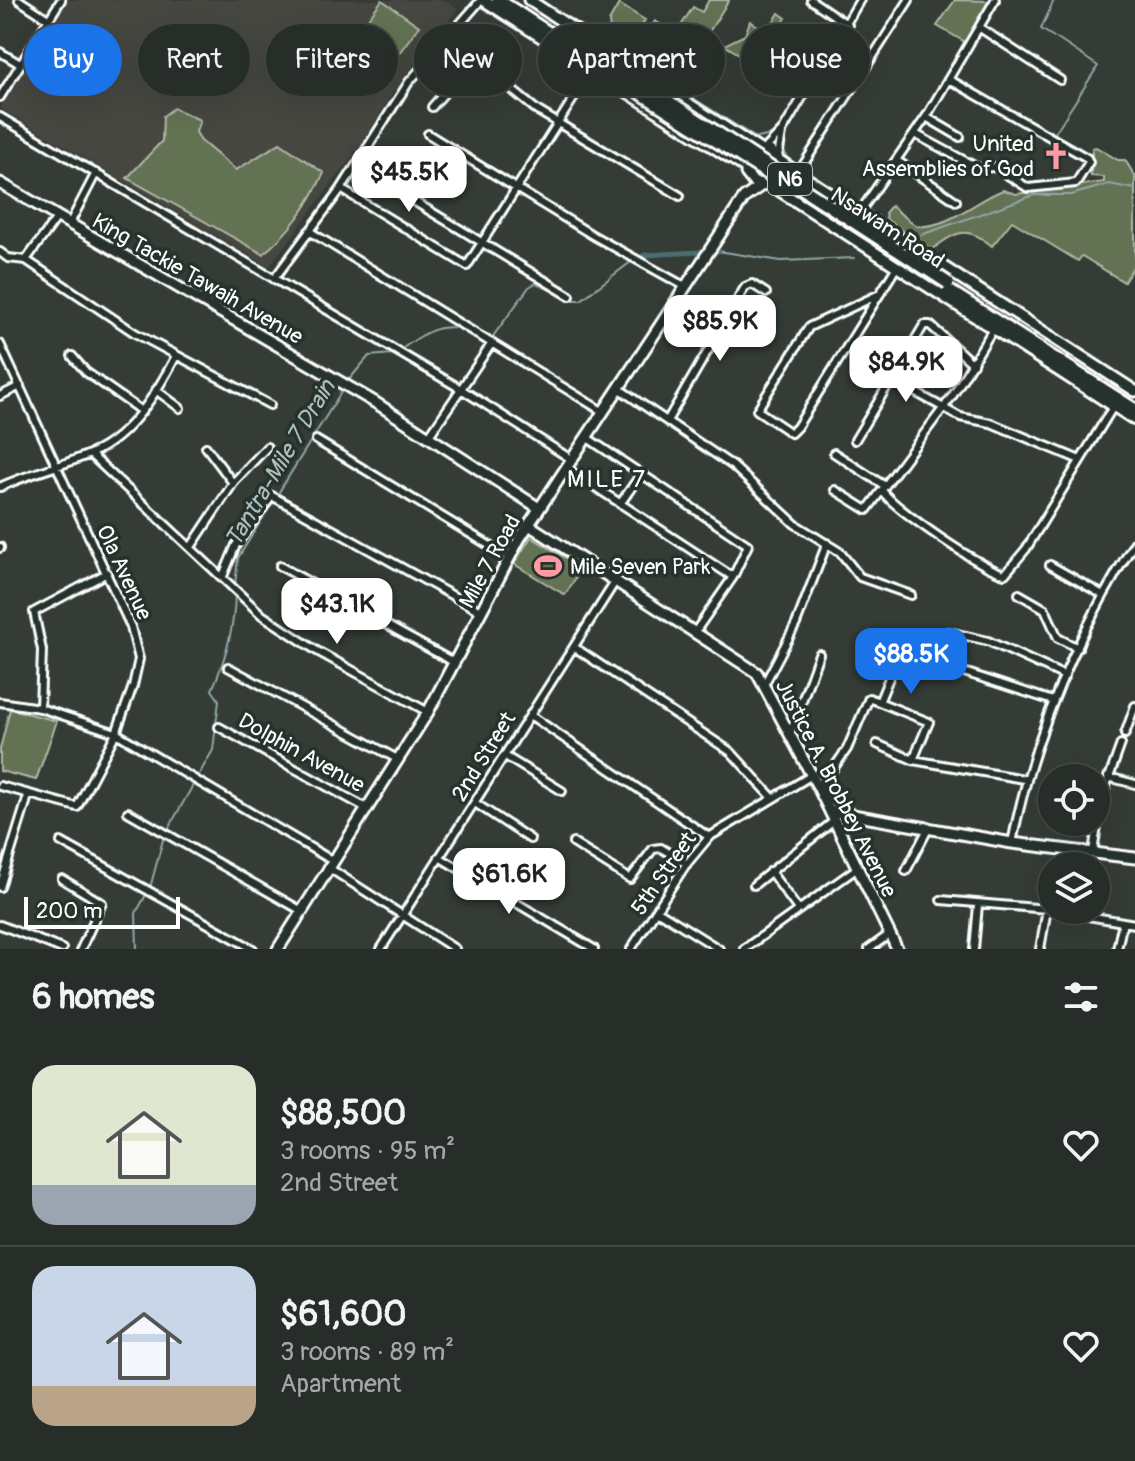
<!DOCTYPE html>
<meta charset="utf-8">
<style>
body{margin:0;font-family:Pangolin,sans-serif;background:#2f3530;color:#f1f3f6;height:100vh;display:flex;flex-direction:column;font-size:30px;white-space:nowrap}
*{box-sizing:border-box;margin:0}
p{font-size:26px;color:#a4a8a8}
.icon{flex:none;width:44px;height:44px;fill:none;stroke:currentColor;stroke-width:2;stroke-linecap:round;stroke-linejoin:round}
.map{position:relative;height:949px;overflow:hidden}
.details{display:flex;flex-direction:column;background:#272d28;flex:1}
.details>*{flex:none}
.top-card{position:absolute;left:24px;top:24px;width:1088px;height:72px;display:flex;gap:16px}
.controls{position:absolute;left:1038px;top:764px;display:grid;gap:16px}
.controls a{display:grid;place-items:center;width:72px;height:72px;border-radius:50%;background:#272d28;box-shadow:0 8px 32px #0002,0 0 0 2px #434945;font-size:40px}
.scale{position:absolute;left:24px;bottom:20px;width:156px;box-sizing:border-box;padding-left:8px;border:4px solid #fff;border-top:0;font-size:22px;line-height:28px;white-space:nowrap;color:#fff;-webkit-text-stroke:6px #26332d;paint-order:stroke}
.price{position:absolute;translate:-50% -68px;padding:0 18px;border-radius:16px;background:#fff;color:#222;font-size:26px;line-height:52px;filter:drop-shadow(0 2px 4px #0008)}
.price::after{content:'';position:absolute;left:50%;top:48px;width:24px;height:18px;margin-left:-12px;background:inherit;clip-path:polygon(0 0,100% 0,50% 100%)}
.price.selected{background:#1a73e8;color:#fff}
ul{padding:0;list-style:none}
li{display:flex;align-items:center;gap:24px;height:200px;padding:0 32px}
li+li{border-top:2px solid #434945}
li span{display:grid;place-items:center;flex:none;width:224px;height:160px;border-radius:24px;color:#555}
li>.icon{margin-inline-start:auto}
span .icon{width:96px;height:96px;fill:#fffc;stroke-width:1}
li b{font-size:34px}
h2{display:flex;justify-content:space-between;align-items:center;height:96px;padding:0 32px;font-size:34px}
.pill{padding:0 28px;border-radius:36px;background:#272d28;box-shadow:0 8px 32px #0002,0 0 0 2px #434945;font-size:28px;line-height:72px}
.pill.selected{background:#1a73e8;color:#fff}
.map>svg:first-child{display:block}
.built{fill:#44463f}
.green{fill:#647253;stroke:#b2b8a9;stroke-width:2}
.lines{fill:none;stroke-linecap:round;stroke-linejoin:round}
.stream{stroke:#92a7aa;stroke-width:2}
.canal{stroke:#4a6d71;stroke-width:5}
.street-casing{stroke:#fff;stroke-width:12}
.secondary-casing{stroke:#fff;stroke-width:15}
.highway-casing{stroke:#fff;stroke-width:17}
.street{stroke:#26332d;stroke-width:6}
.secondary{stroke:#26332d;stroke-width:9}
.highway{stroke:#26332d;stroke-width:11}
.highway-bridge-casing{stroke:#fff;stroke-width:17;stroke-linecap:butt}
.highway-bridge{stroke:#26332d;stroke-width:11}
.labels{text-anchor:middle;stroke-width:7;stroke-linejoin:round;paint-order:stroke}
.shield{fill:#26332d;stroke:#bec2c0;stroke-width:2}
.shield-label{font-size:20px;font-weight:bold;fill:#fff}
.poi-label{font-size:22px;fill:#fff;stroke:#26332d;text-anchor:end}
.street-label{font-size:22px;fill:#fff;stroke:#26332d}
.water-label{font-size:24px;font-style:italic;fill:#aebdbf;stroke:#26332d}
.neighbourhood-label{font-size:24px;letter-spacing:2px;fill:#fff;stroke:#26332d}
</style>
<div class="map">
<svg width="1135" height="949" viewBox="0 0 1135 949">
<rect width="100%" height="100%" fill="#343c35"/>
<filter id="ink" filterUnits="userSpaceOnUse"><feTurbulence type="fractalNoise" baseFrequency=".0125" numOctaves="2"/><feDisplacementMap in="SourceGraphic" scale="16" xChannelSelector="R" yChannelSelector="G"/><feConvolveMatrix kernelMatrix="1 2 1 2 8 2 1 2 1" color-interpolation-filters="sRGB"/></filter>
<g filter="url(#ink)">
<path class="built" d="M66,0H444L458,9L395,89L361,146L269,267L0,108Z"/>
<path class="green" d="M382,0L419,26L373,88L336,61Z
M709,0H729L682,75L658,61L693,7L702,12Z
M955,0L989,1L965,42L937,26Z
M619,4L645,20L630,44L610,32L609,21Z
M779,13L786,18L758,65L724,45L745,35L750,21L758,26L754,33L756,38L763,39Z
M655,21L672,31L654,59L637,49Z
M174,108L200,120L196,132L201,141L236,170L280,143L324,173C308,206 291,231 263,254L127,178L162,141L163,116Z
M1096,147L1118,160H1125L1135,176V264L1124,282L1082,256L1078,261L1012,221L992,246C968,226 956,230 932,250L887,220L885,213L891,206L916,226C948,229 974,201 1003,190L1016,194L1104,182V177L1091,176L1092,148Z
M531,537L582,568L565,595L514,564Z
M10,709L57,721L36,780L0,771V749Z"/>
<g class="lines">
<path class="stream" d="M539,0L756,138L773,135
M1054,37L1041,29L1054,0
M947,74L991,0
M956,78L1038,127
M1053,136L1098,66L1056,38
M785,137L792,121
M782,147L790,162
M921,235L1034,195H1071L1109,184L1135,189
M718,251L781,261L854,258
M638,258L644,255
M491,339L529,287L536,283L571,300H581L632,261
M399,351C421,335 441,319 468,332
M348,381L369,356L393,354
M235,585L238,558L343,389
M167,831L213,750L219,700L212,690C226,658 235,626 235,591
M150,888L164,836
M137,949L136,913L147,893"/>
<path class="canal" d="M644,255L718,251"/>
<g class="street-casing">
<path id="street" d="M19,0L48,19
M811,0L848,25
M980,28L1060,80
M0,52L20,64
M0,97L61,0
M432,107L474,59L538,111L680,196
M0,117L461,389L571,459
M926,117L960,137
M428,134L594,236L686,287
M915,134L978,168L995,167L1028,188L1076,183L1089,162L1087,158L950,80
M764,150L783,130L860,0
M778,157L782,133
M896,160L956,201
M356,166L570,296
M798,173L909,0
M341,189L467,266L591,71
M859,213L926,117L995,0
M70,223L96,173
M309,231L602,411
M0,252L8,258L26,260L135,333L270,405
M26,260L58,216
M274,279L341,189L409,82L481,0
M880,294L809,327L757,410L791,433L797,427L896,268
M0,344L131,627L139,659L133,686L116,733L77,807L0,786
M72,356L86,372L140,410
M896,370L915,392L960,417L991,423L1080,460
M618,388L733,466L795,524L840,552L860,577L911,595
M156,390L180,408
M0,396L20,386
M667,421L745,287L752,284L766,293
M429,436L492,343
M586,437L748,545L733,577L695,632
M316,440L510,558
M855,440L924,325H930L973,364
M206,447L233,483
M834,453L885,486
M90,454L262,615L317,651L428,712
M566,468L733,577
M0,487C30,473 63,466 92,453C131,436 157,392 176,356
M835,490L867,510L953,395L993,329
M882,490C891,507 984,570 1005,574L1026,549L1113,407
M620,504L641,474
M0,547V548
M191,547L234,482L267,447
M1050,565L1103,595
M280,566L455,663
M223,576L236,545L272,496L482,612
M1019,594L1045,609L1058,638L1078,648
M949,632L988,641L1065,676
M884,646L1053,701
M574,647L731,752L772,797
M228,667L399,760
M765,683L796,624L827,543
M880,700L900,651
M0,702L40,708L116,733L333,861
M40,708L42,650L34,612L107,573
M530,715L709,837
M219,727L368,809
M790,734L819,654
M1125,734L1135,706
M877,744L913,760L1024,779
M505,756L562,791
M1108,777L1135,784
M819,789L847,749L869,698L929,722L913,760
M475,803L530,839
M128,812L302,911
M61,842L253,949
M573,843L630,879L653,849L661,848L687,864
M1012,843C1033,735 1077,634 1135,542
M1093,852L1101,800L1121,744
M439,857L594,949
M329,868L455,949
M770,871L797,908
M906,871L928,829
M62,879L102,903L81,949
M754,885L834,821
M0,887L28,796
M941,900L1047,909L1135,924
M658,911L719,949
M0,925L62,949
M381,949L615,582
M631,949L685,866L709,837L812,775
M744,949L856,869
M869,949L890,934
M974,949L978,905
M1040,949L1047,909
M1117,949L1123,922"/>
</g>
<g class="secondary-casing">
<path id="secondary" d="M483,0L746,168
M529,0L760,150
M780,161L781,170L769,184L754,183L746,173L747,160L752,154L770,151L780,161L1135,391
M0,183L376,403L539,508
M769,184L1135,420
M529,525L757,673L819,789L897,949
M830,811L1012,843L1135,858
M278,949L428,712L520,538L744,198L762,185"/>
</g>
<g class="highway-casing">
<path id="highway" d="M498,0L627,84
M564,34L631,77
M944,288L1135,410"/>
</g>
<use href="#street" class="street"/>
<use href="#secondary" class="secondary"/>
<use href="#highway" class="highway"/>
<g class="highway-bridge-casing">
<path id="highway-bridge" d="M631,77L948,283
M627,84L775,178"/>
</g>
<use href="#highway-bridge" class="highway-bridge"/>
</g>
</g>
<defs>
<g id="church-bare" transform="scale(2.16)"><path d="M-1.2-6h2.4v3.5h3.3v2.4h-3.3V6h-2.4V-.1h-3.3v-2.4h3.3Z" fill="#ff9aa2" stroke="#26332d" stroke-width="2.5" paint-order="stroke"/></g>
<g id="stadium-bare" transform="scale(2.16)"><path d="M0-5a6.5 5 0 1 0 0 10a6.5 5 0 1 0 0-10ZM-3.5-1.8h7v3.6h-7Z" fill="#ff9aa2" stroke="#26332d" stroke-width="2.5" paint-order="stroke"/></g>
</defs>
<g fill-rule="evenodd">
<use href="#church-bare" x="1056" y="156"/>
<use href="#stadium-bare" x="548" y="566"/>
</g>
<g class="labels">
<rect class="shield" x="768" y="163" width="44" height="32" rx="6"/>
<g class="shield-label">
<text x="790" y="186">N6</text>
</g>
<g class="poi-label">
<text x="1034" y="151">United<tspan x="1034" dy="25">Assemblies of God</tspan></text>
<text x="570" y="574" text-anchor="start">Mile Seven Park</text>
</g>
<g class="street-label">
<text transform="translate(888 227) rotate(33)" y="8">Nsawam Road</text>
<text transform="translate(198 278) rotate(30)" y="8">King Tackie Tawaih Avenue</text>
<text transform="translate(489 561) rotate(-61)" y="8">Mile 7 Road</text>
<text transform="translate(125 572) rotate(65)" y="8">Ola Avenue</text>
<text transform="translate(302 752) rotate(29)" y="8">Dolphin Avenue</text>
<text transform="translate(483 756) rotate(-58)" y="8">2nd Street</text>
<text transform="translate(837 788) rotate(63)" y="8">Justice A. Brobbey Avenue</text>
<text transform="translate(663 873) rotate(-55)" y="8">5th Street</text>
</g>
<g class="water-label">
<text transform="translate(280 463) rotate(-59)" y="8">Tantra-Mile 7 Drain</text>
</g>
<g class="neighbourhood-label">
<text x="607" y="487">MILE 7</text>
</g>
</g>
</svg>
<div class="controls">
<a><svg class="icon" aria-label="locate" viewBox="0 0 24 24"><circle cx="12" cy="12" r="6"/><path d="M12 2v4M12 18v4M2 12h4M18 12h4"/></svg></a>
<a><svg class="icon" aria-label="layers" viewBox="0 0 24 24"><path d="M12 4l9 5-9 5-9-5zM3 14l9 5 9-5"/></svg></a>
</div>
<div class="scale">200 m</div>
<b class="price" style="left:409px;top:214px">$45.5K</b>
<b class="price" style="left:720px;top:363px">$85.9K</b>
<b class="price" style="left:906px;top:404px">$84.9K</b>
<b class="price" style="left:337px;top:646px">$43.1K</b>
<b class="price selected" style="left:911px;top:696px">$88.5K</b>
<b class="price" style="left:509px;top:916px">$61.6K</b>
<div class="top-card">
<a class="pill selected">Buy</a>
<a class="pill">Rent</a>
<a class="pill">Filters</a>
<a class="pill">New</a>
<a class="pill">Apartment</a>
<a class="pill">House</a>
</div>
</div>
<section class="details">
<h2>6 homes<svg class="icon" aria-label="filters" viewBox="0 0 24 24"><path d="M4 7h16M4 17h16"/><circle cx="9" cy="7" r="2"/><circle cx="15" cy="17" r="2"/></svg></h2>
<ul>
<li><span style="background:linear-gradient(#dfe7d0 75%,#9aa5b1 0)"><svg class="icon" aria-label="home" viewBox="0 0 24 24"><path d="M3 11l9-7 9 7M6 9v11h12V9"/></svg></span><div><b>$88,500</b><p>3 rooms · 95 m²</p><p>2nd Street</p></div><svg class="icon" aria-label="heart" viewBox="0 0 24 24"><path d="M12 20l-8-8c-3-5 5-10 8-4 3-6 11-1 8 4z"/></svg></li>
<li><span style="background:linear-gradient(#c9d6e8 75%,#b9a48a 0)"><svg class="icon" aria-label="home" viewBox="0 0 24 24"><path d="M3 11l9-7 9 7M6 9v11h12V9"/></svg></span><div><b>$61,600</b><p>3 rooms · 89 m²</p><p>Apartment</p></div><svg class="icon" aria-label="heart" viewBox="0 0 24 24"><path d="M12 20l-8-8c-3-5 5-10 8-4 3-6 11-1 8 4z"/></svg></li>
</ul>
</section>
